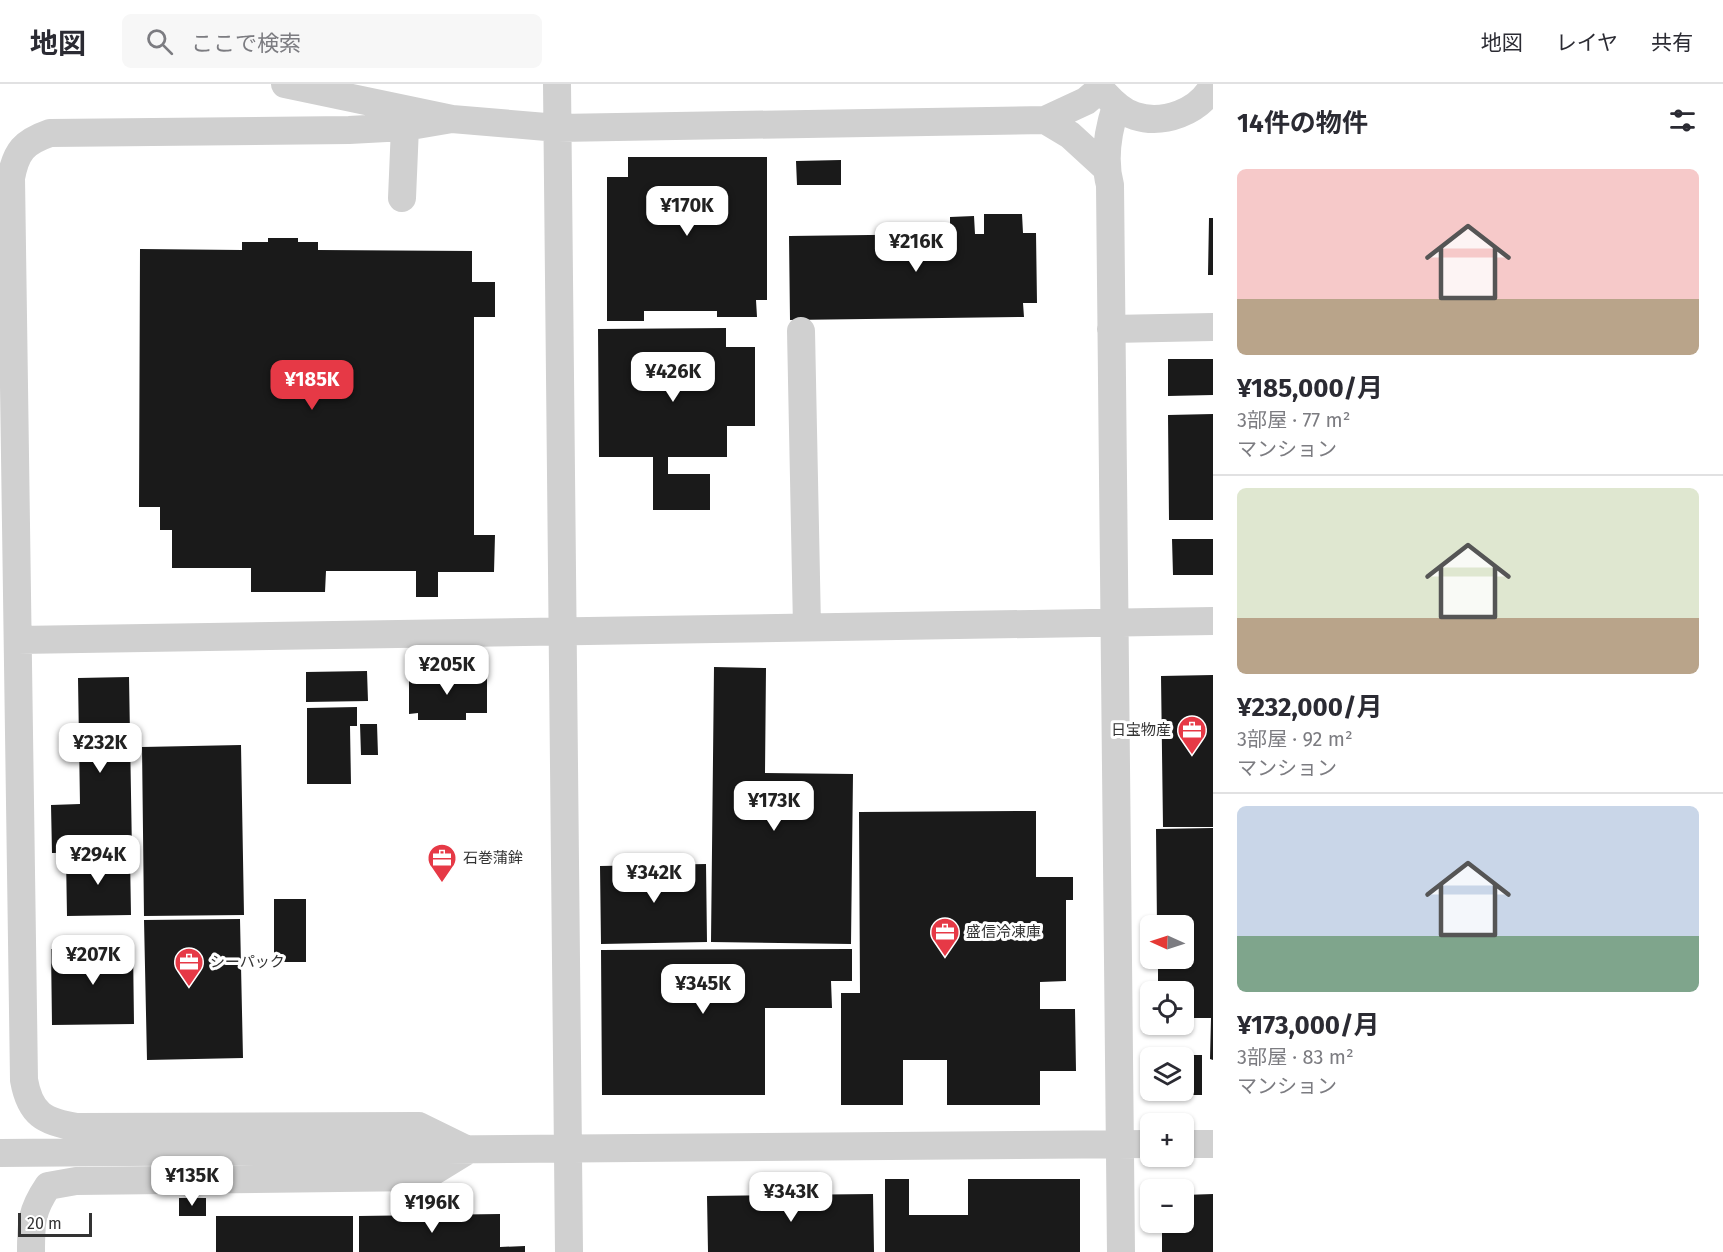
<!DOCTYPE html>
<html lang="ja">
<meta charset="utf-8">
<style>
body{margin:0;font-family:"Fira Sans","Noto Sans JP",sans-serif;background:#f7f7f7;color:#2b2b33;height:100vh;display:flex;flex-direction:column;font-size:22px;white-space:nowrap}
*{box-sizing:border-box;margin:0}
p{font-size:20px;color:#7c7c81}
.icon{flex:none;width:33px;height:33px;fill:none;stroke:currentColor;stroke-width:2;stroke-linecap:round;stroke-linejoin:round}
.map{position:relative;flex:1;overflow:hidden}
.drawer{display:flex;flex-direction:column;background:#fff;width:510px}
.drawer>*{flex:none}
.needle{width:39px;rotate:273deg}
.controls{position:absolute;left:1140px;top:831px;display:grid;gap:12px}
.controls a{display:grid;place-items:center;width:54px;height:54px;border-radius:9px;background:#fff;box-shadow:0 2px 4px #0004;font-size:30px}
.scale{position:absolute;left:18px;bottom:15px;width:74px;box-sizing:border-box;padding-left:6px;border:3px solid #333;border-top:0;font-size:16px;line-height:21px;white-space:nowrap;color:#333;-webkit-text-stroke:4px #fff;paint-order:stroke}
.price{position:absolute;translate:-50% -51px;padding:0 14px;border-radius:12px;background:#fff;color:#222;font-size:20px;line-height:39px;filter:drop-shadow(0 2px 3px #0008)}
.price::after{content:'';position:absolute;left:50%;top:36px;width:18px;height:14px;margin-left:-9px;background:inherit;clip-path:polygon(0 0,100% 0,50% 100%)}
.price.active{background:#e63946;color:#fff}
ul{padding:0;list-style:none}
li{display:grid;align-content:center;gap:12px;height:318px;padding:0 24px}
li+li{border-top:2px solid #e1e1e2}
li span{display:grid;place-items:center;height:186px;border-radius:9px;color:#555}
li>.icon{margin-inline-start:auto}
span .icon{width:108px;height:108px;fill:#fffc;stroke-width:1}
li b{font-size:26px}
h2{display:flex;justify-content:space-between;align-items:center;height:72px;padding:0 24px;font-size:26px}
header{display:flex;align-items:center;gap:36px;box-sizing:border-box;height:84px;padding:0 30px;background:#fff;border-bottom:2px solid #e1e1e2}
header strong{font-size:28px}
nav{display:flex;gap:33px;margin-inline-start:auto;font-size:21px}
.search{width:420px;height:54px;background:#f7f7f7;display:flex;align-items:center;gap:15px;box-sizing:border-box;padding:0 21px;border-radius:9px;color:#7c7c81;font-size:22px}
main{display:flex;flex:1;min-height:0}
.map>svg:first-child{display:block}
.building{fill:#1a1a1a}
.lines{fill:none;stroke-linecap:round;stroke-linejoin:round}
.minor{stroke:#d0d0d0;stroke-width:28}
.labels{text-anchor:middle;stroke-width:6;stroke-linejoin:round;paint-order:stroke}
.poi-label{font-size:15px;fill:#333;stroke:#fff;text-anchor:start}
</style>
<header>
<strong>地図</strong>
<div class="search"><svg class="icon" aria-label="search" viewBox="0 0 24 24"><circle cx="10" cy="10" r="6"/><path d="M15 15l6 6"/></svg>ここで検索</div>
<nav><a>地図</a><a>レイヤ</a><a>共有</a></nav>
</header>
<main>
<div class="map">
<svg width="1213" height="1168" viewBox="0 0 1213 1168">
<rect width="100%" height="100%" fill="#fff"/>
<path class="building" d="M628,73H767V216H756L757,233H717V227H644V237H607V93H628Z
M841,76V101H797L796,77Z
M984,130H1022L1023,149H1036L1037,219H1023L1024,233L790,236L789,152L950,150V133L974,132L975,150H984Z
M1209,134H1213V191H1208Z
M268,154H298V158H318V166L472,167V198H495V233H474V451H495L494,488H438V513H416V487H326L325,508H251V484H172V446H160V423H139L140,165L242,166V158H268Z
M726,244V263H755V342H727V373H668V390H710V426H653V373H599L598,245Z
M1168,275H1213V311L1168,312Z
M1213,330V436H1169L1168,331Z
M1172,455H1213V491H1173Z
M714,583L766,584L765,689L853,690L851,860L711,858Z
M367,587L368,617L306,618V588Z
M409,591H487V629H466V636H418V629L409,630Z
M1213,591V743H1163L1161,592Z
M129,593L132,768L52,769L51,721L80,720L78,594Z
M357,623V642H350L351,700H307V624Z
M360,640H377L378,671H361Z
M241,661L244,831L144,832L142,663Z
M1036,727V793H1073V816H1066V897L1040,898V925H1075L1076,987H1040V1021H947V976H903V1021H841V909H860L859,728Z
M1213,744V976L1210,975L1211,934H1184V908H1158V874H1184V842H1157L1156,745Z
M130,772L131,831L67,832L66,773Z
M706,780L707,858L601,860L600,782Z
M274,815H306V878H274Z
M240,835L243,974L147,976L144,836Z
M133,863L134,940L52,941L51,865Z
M852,865V897H831L832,924H765V1011H602L601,866Z
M1175,971H1202V1011H1175V1006H1184V974H1175Z
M885,1095H909V1131H968V1095H1080V1168H885Z
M873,1110L874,1168H708L707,1112Z
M1213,1110V1168H1162V1138H1184V1111Z
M179,1114H206V1132H179Z
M500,1130V1163L525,1162V1168H359V1132Z
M216,1132H353V1168H216Z"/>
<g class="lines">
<path class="minor" d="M285,0L452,35L558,44L1045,36L1086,17L1100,5
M557,0L569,1168
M1104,9C1113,19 1122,28 1135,32C1163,41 1200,28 1213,1
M1116,22C1108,47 1103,75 1110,101L1121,1168
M452,35L405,43L349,46L50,49C24,58 16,67 11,94L24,996C30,1030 44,1038 77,1043L419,1042L468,1066
M1045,36L1070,51L1106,84
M402,114L405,43
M1111,245L1213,243
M801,247L807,543
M18,556L1213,537
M1184,1060H1213
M0,1069L1150,1060
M31,1168C31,1139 31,1127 48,1102L76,1097L424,1093L468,1066"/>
</g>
<defs>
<g id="office-pin" transform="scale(1.5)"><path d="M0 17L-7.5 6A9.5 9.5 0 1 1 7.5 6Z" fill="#e63946" stroke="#fff"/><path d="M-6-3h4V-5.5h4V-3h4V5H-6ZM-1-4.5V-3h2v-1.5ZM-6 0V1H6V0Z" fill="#fff"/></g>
</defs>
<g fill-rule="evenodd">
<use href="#office-pin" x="1192" y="646"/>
<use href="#office-pin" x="442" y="774"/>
<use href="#office-pin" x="945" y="848"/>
<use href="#office-pin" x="189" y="878"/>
</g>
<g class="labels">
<g class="poi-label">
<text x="1171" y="651" text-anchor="end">日宝物産</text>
<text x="463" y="779">石巻蒲鉾</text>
<text x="966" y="853">盛信冷凍庫</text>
<text x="210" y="883">シーパック</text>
</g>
</g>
</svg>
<div class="controls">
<a><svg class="needle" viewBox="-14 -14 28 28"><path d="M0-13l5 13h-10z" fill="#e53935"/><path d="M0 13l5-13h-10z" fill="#7c7c81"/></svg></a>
<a><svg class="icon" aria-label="locate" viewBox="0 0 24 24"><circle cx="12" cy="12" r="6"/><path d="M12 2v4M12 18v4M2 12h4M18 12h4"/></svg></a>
<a><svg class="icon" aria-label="layers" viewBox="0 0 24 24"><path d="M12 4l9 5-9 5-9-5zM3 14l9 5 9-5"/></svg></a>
<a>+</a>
<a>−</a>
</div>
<div class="scale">20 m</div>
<b class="price" style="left:687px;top:153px">¥170K</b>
<b class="price" style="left:916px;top:189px">¥216K</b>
<b class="price" style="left:673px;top:319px">¥426K</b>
<b class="price active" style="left:312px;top:327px">¥185K</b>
<b class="price" style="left:447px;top:612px">¥205K</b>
<b class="price" style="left:100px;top:690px">¥232K</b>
<b class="price" style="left:774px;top:748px">¥173K</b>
<b class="price" style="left:98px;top:802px">¥294K</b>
<b class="price" style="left:654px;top:820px">¥342K</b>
<b class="price" style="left:93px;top:902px">¥207K</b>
<b class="price" style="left:703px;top:931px">¥345K</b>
<b class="price" style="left:192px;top:1123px">¥135K</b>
<b class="price" style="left:791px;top:1139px">¥343K</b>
<b class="price" style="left:432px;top:1150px">¥196K</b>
</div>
<section class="drawer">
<h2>14件の物件<svg class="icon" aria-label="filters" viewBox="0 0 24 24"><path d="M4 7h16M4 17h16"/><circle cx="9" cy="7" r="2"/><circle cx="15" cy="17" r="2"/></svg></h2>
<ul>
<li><span style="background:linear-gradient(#f6c9c9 70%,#b9a48a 0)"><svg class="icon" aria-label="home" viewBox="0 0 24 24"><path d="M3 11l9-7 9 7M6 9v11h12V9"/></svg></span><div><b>¥185,000/月</b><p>3部屋 · 77 m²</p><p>マンション</p></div></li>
<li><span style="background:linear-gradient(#dfe7d0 70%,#b9a48a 0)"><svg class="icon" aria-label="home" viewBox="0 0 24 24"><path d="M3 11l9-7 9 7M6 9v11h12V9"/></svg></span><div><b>¥232,000/月</b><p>3部屋 · 92 m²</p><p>マンション</p></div></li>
<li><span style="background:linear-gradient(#c9d6e8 70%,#7fa58c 0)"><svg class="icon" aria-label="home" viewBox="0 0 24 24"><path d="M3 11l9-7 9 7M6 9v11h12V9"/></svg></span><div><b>¥173,000/月</b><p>3部屋 · 83 m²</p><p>マンション</p></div></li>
</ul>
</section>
</main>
